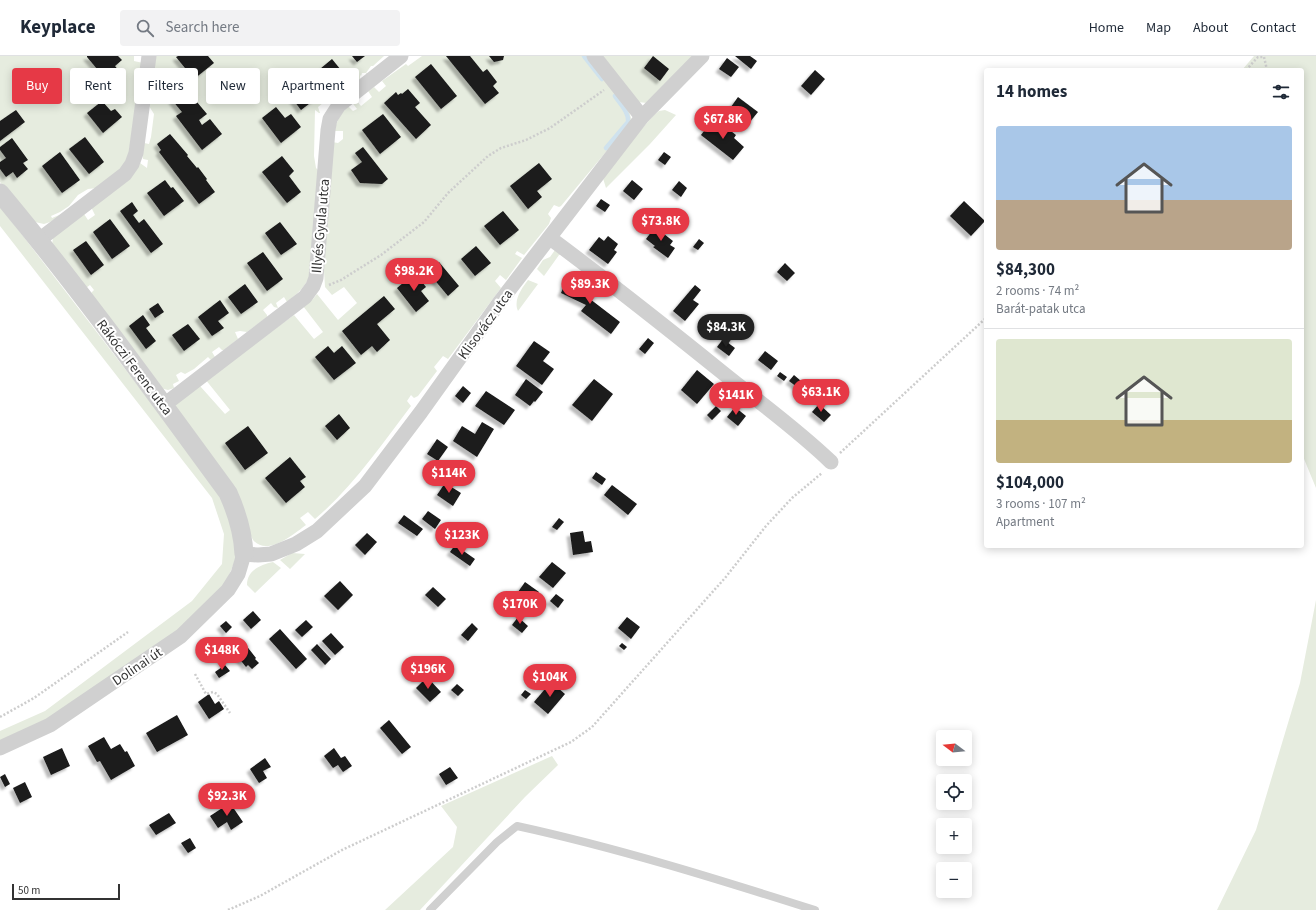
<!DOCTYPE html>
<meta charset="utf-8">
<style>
body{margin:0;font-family:"Source Sans 3",sans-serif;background:#f2f2f3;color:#1f2937;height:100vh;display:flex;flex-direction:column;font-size:15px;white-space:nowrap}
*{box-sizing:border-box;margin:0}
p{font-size:13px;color:#747a83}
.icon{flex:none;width:22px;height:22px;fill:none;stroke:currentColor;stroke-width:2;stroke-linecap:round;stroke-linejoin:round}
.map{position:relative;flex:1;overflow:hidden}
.sheet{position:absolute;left:984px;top:12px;width:320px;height:480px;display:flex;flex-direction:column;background:#fff;border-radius:4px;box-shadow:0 2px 10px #0003}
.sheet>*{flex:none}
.top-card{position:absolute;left:12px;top:12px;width:380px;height:36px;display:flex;gap:8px}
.needle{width:26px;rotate:286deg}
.tools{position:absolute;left:936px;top:674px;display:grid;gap:8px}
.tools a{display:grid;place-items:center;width:36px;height:36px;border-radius:4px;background:#fff;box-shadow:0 2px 10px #0003;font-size:20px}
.scale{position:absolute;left:12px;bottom:10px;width:108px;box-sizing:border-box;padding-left:4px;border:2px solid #333;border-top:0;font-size:11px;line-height:14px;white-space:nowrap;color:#333;-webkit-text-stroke:3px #fff;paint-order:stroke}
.price{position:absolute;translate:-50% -34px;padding:0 9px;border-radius:14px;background:#e63946;color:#fff;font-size:13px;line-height:26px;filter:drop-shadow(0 1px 2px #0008)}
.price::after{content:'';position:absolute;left:50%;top:24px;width:12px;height:9px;margin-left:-6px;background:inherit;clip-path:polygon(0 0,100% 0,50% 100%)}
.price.on{background:#222;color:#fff}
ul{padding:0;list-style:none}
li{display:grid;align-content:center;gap:8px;height:212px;padding:0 12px}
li+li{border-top:1px solid #e0e1e3}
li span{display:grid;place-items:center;height:124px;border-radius:4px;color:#555}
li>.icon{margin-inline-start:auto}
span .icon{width:72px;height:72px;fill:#fffc;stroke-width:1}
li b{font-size:17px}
h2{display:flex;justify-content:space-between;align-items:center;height:48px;padding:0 12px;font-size:17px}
.tag{padding:0 14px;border-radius:4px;background:#fff;box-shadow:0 2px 10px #0003;font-size:14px;line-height:36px}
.tag.on{background:#e63946;color:#fff}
header{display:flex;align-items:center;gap:24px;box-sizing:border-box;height:56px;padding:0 20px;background:#fff;border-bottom:1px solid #e0e1e3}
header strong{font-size:19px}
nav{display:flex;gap:22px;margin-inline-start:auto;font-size:14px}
.search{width:280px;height:36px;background:#f2f2f3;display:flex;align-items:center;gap:10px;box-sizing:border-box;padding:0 14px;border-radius:4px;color:#747a83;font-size:15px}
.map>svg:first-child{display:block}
.green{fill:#e6ecdf}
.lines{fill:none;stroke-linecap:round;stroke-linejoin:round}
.stream{stroke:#cfe2ee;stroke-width:4.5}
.building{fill:#1a1a1a;filter:url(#shadow)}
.path{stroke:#cdcdcd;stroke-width:2.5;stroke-dasharray:2 2;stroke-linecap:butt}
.service{stroke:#d0d0d0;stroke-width:8}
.minor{stroke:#d0d0d0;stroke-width:15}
.tertiary{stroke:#d0d0d0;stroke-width:19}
.labels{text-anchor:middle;stroke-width:4;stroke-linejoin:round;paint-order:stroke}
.street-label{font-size:14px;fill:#333;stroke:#fff}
</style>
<header>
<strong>Keyplace</strong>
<div class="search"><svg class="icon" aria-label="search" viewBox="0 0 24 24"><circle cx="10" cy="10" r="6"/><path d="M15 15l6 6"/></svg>Search here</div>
<nav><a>Home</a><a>Map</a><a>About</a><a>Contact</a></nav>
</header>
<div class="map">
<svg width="1316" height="854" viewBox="0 0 1316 854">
<defs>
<filter id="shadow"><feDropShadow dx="-3.5" dy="3.5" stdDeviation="1" flood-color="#0004"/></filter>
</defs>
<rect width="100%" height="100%" fill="#fff"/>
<path class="green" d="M0,0H134V5L143,7L128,102L123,112L97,132L88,133L78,139L69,150L60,156L51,160L52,162L64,157L50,166L44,168L35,166L26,159L0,126Z
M155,0H384L373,10H371L366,17H367V19L366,17H362L361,20L360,19V24L356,22L336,37L339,39L338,43L333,39L318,51L320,57H319L315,54L314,100L316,112L318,114L310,220C304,232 297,238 287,246L284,241L276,247L278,252L274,251L271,247L263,254L267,259V261L247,276L240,275L235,276L238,283L224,294H222L219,291L212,296L215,301L211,304L208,301L194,313L185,318L181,316L176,319L179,325L173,328L174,332L168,334L160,332L88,240L94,234L90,229L83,234L52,190L53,181L84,158L88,164L95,159L91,151C103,142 136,121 140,107L147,112L148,104L143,103L142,98L144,87L149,88L151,81L154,58L149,50Z
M422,0H590L629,55L631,62L630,67L561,150L559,151L554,149L548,158L551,162L549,168L524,199L517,195L515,198L522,202L506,224L500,219L495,225L501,232L448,303L443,300L434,311L437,315L418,340L414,342L411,339L407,345L411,350C381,389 353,431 315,463L308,456L300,462L306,469C294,478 267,501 253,484C251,480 249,476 247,472L176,352V347L200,330L225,358L230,354L205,323L294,259L314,283L323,276L303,250L313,243L317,238L338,264L357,247L344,231L332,239L325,231L324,215L332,86L338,87L343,83V75H335C336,65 341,57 348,50L353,55L357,53L351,45L356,44L361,50L372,41L368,35L374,31L379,36L386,30L382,25L406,8L408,10Z
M603,0H695L647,47L638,46Z
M1254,0H1316V432L1302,398V333L1304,331L1302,325V14H1242Z
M665,54L676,59L650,88L606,132L602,119L617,100L654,59L659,55Z
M0,150L221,438L234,475L237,500L224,531L185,569L53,662L0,687V675L45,655L192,545L222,508L224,478L212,442L0,170Z
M555,194L564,198L559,199L544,220L537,213L543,204L550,201Z
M528,224L538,228L518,255C513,244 522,232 528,224Z
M292,497L305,498L290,513L280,504Z
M273,506L281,512L255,537L247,529C247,514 260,509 273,506Z
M1316,544V854H1217L1256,774L1300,627Z
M552,700L558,709L525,741L420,854H385L453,791L457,771L441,750Z"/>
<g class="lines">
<path class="stream" d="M584,0L602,23
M606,92L628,66C629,56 620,48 615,40"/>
</g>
<path class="building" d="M87,0H118L122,4L115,10L120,16L108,26L87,1Z
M178,0H208L214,7L194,23L176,1Z
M352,0H365L357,6Z
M446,0H470L483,16L487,13L497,26L493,30L499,37L485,48Z
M489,0H504L503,4L494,6Z
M653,0L669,13L660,25L644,12Z
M735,0H750L757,5L751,13Z
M727,2L739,11L731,21L719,13Z
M332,3L345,19L327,34L314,18Z
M431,8L457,40L441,53L415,21Z
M296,12L318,41L301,54L279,25Z
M815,14L825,23L811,39L801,30Z
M186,33L207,58L199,64L202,69L210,63L222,78L202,94L176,60L182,56L172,44Z
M408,33L420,47L415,51L431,69L416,83L384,47L396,36L398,39L401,37L402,38Z
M738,41L758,56L745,72L726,58Z
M102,45L111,55L115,53L122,61L103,77L87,57Z
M276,51L285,62L291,58L301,71L281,87L262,62Z
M16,54L25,66L0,85V65Z
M383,58L401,81L380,98L362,74Z
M712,65L724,75L727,72L736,79L734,82L744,91L733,104L701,79Z
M170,78L188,99L187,100L197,112L198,111L207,123L206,124L215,136L199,148L159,96L161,94L157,88Z
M85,81L104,106L89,118L69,93Z
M12,82L28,104L23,107L28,113L17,122L13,116L6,121L0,113V106L6,102L0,94V91Z
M363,91L388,123L382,128L360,127L351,114L362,106L355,97Z
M60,96L80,124L62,137L42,110Z
M664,96L671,101L665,109L658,104Z
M282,100L294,115L289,120L301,136L287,147L262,116Z
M539,107L552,123L537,135L542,141L528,153L510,130Z
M165,124L171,132L173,131L184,145L164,160L147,137Z
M632,124L643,133L634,144L623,135Z
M679,125L687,132L681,141L672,134Z
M601,143L610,149L605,156L596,150Z
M964,145L985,165L971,180L950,160Z
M132,146L138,155L133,159L139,167L144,163L163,188L151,197L120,155Z
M503,155L519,174L500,189L484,170Z
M110,163L130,190L112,203L93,176Z
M280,166L297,188L281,199L265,177Z
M655,171L673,185L670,189L675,192L668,202L653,191L655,190L646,183Z
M608,180L618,188L614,194L617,196L608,208L589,194L599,181L604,185Z
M699,183L704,187L698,194L693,191Z
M86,185L104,209L91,219L73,194Z
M476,190L491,207L475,220L461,203Z
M263,196L283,223L267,235L247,207Z
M439,206L459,230L448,240L428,216Z
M785,207L795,217L787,225L777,216Z
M415,217L426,231L421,235L429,245L416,256L397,232Z
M568,221L594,234L590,243L620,266L611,278L581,255L586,249L561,237Z
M245,228L258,246L241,258L228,241Z
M695,229L701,234L693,244L699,248L685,265L673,255Z
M384,240L395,253L377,268L390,284L377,296L372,290L361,299L342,275Z
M220,244L229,257L218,265L224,272L212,280L198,261Z
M158,247L164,256L155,262L149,253Z
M143,259L150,269L146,272L156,285L146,293L129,270Z
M188,268L200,283L184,295L172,279Z
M648,282L654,287L645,298L639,293Z
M723,283L735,292L729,300L717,291Z
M534,285L550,296L543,305L554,313L542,329L516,310Z
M328,290L334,297L342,290L356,307L334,324L315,301Z
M765,295L778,305L771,314L758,304Z
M697,314L714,328L697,348L681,334Z
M780,316L787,321L784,325L777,320Z
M794,319L801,325L797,331L789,325Z
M526,323L543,336L535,346L534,345L530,350L515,339Z
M594,323L613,338L592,365L572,349Z
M463,330L471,337L463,347L455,340Z
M486,335L515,354L504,369L475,350Z
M819,348L831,359L824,366L812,356Z
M716,350L721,355L712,364L707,359Z
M735,351L746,360L738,370L727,361Z
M339,358L350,372L337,384L325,370Z
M482,366L494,373L477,401L453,385L462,370L475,378Z
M248,370L268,397L245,414L225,387Z
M437,383L448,391L438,405L427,398Z
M290,401L306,421L300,425L305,431L286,447L265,422Z
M596,416L606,423L602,429L592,422Z
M445,427L461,437L453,450L437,439Z
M612,429L637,448L628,459L604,439Z
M428,455L441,464L435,473L422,463Z
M404,459L423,473L417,480L398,467Z
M559,462L564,466L557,474L552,471Z
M583,475L585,486L591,485L593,496L573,499L570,477Z
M367,477L377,486L365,499L355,489Z
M455,489L475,503L470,510L450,496Z
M552,506L566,517L553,532L539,521Z
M340,525L353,539L338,554L324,540Z
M525,526L539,536L532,546L518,536Z
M433,531L446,543L438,551L425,539Z
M556,538L564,544L558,552L550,545Z
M253,555L261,564L251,573L243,564Z
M518,561L528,570L522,577L512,569Z
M627,561L640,571L631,583L618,572Z
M306,564L313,571L302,581L295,574Z
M226,565L232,571L226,577L220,570Z
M472,567L478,573L468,585L461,579Z
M280,573L307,603L296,613L269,583Z
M331,577L344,591L335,599L322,585Z
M622,587L627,591L624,594L619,590Z
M245,588L256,602L255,603L259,607L252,613L248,609L246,611L234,596Z
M317,588L331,603L325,609L311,594Z
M225,609L230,615L219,622L215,616Z
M427,621L441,636L430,646L416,632Z
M551,626L565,638L548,658L534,646Z
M457,628L464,634L458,640L451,634Z
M525,634L531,638L526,643L521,639Z
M209,638L215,648L219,645L224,653L209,663L198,646Z
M177,659L188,679L157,696L146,677Z
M389,664L411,691L402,698L380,672Z
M104,681L111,693L120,688L125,696L127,695L135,710L111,724L100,705L97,706L88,690Z
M62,692L70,710L51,719L43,701Z
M334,692L341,702L345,700L352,710L343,716L338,709L333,712L324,700Z
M265,702L271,711L263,715L267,722L259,727L250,713Z
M450,711L458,722L446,729L439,718Z
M5,718L10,728L5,731L0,721Z
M25,726L32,741L20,747L13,732Z
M230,747L243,766L231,774L227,766L218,772L210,760Z
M169,757L176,767L156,779L149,769Z
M190,782L196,792L188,797L181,787Z"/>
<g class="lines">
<path class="path" d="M1264,1L1267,14
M1246,14L1258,1H1264
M329,229L341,224L381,199L424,166L448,137L488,100L501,92L526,84L550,72L604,34
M840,397L986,262
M195,618L206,638L213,636L217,638L230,657
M0,661L34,642L128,576
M228,854L260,840L342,794L571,686L592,671L725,522L766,470L792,442L822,417"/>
<path class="service" d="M430,854L497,786L517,770C618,792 717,823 815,854"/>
<path class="minor" d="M594,0L642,61
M550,182C609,226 666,271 723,317C759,346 798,374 831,406
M39,184L125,118L132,108L136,97L149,0
M164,349L305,241L313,230L316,222L328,74L330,63L339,49L401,0
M0,692L50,669L181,580L228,534L238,518L244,498L258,499L271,498L296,488L317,475L365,430L421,356L499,247L642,61L702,0"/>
<path class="tertiary" d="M0,137C80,233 154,336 228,437C237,457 243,476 244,498"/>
</g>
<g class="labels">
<g class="street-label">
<text transform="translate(320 170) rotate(-85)" y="5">Illyés Gyula utca</text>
<text transform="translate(485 268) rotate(-54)" y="5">Klisovácz utca</text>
<text transform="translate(135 311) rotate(53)" y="5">Rákóczi Ferenc utca</text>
<text transform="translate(137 610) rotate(-34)" y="5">Dolinai út</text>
</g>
</g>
</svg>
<div class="tools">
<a><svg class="needle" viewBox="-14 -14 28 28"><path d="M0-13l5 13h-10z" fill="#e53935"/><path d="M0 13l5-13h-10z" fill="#747a83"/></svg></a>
<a><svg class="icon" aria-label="locate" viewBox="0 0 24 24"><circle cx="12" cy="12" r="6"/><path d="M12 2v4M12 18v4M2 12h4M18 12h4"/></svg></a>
<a>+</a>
<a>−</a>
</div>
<div class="scale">50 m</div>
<b class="price" style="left:723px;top:84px">$67.8K</b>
<b class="price" style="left:661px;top:186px">$73.8K</b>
<b class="price" style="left:414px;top:236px">$98.2K</b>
<b class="price" style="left:590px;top:249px">$89.3K</b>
<b class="price on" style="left:726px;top:292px">$84.3K</b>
<b class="price" style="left:821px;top:357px">$63.1K</b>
<b class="price" style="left:736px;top:360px">$141K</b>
<b class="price" style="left:449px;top:438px">$114K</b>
<b class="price" style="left:462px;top:500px">$123K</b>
<b class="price" style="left:520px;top:569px">$170K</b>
<b class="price" style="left:222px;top:615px">$148K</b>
<b class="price" style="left:428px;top:634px">$196K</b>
<b class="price" style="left:550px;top:642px">$104K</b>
<b class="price" style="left:227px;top:761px">$92.3K</b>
<div class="top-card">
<a class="tag on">Buy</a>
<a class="tag">Rent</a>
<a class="tag">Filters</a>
<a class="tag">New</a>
<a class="tag">Apartment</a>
</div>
<section class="sheet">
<h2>14 homes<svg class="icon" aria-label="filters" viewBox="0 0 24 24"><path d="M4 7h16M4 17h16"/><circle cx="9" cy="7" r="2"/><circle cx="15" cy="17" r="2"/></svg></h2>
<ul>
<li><span style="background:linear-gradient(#a9c7e8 60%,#b9a48a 0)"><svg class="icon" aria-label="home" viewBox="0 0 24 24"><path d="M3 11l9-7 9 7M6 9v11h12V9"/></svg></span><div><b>$84,300</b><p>2 rooms · 74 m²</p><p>Barát-patak utca</p></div></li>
<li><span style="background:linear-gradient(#dfe7d0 65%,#c2b280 0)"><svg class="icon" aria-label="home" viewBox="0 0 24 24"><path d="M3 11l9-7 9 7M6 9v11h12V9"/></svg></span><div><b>$104,000</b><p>3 rooms · 107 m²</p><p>Apartment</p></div></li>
</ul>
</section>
</div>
